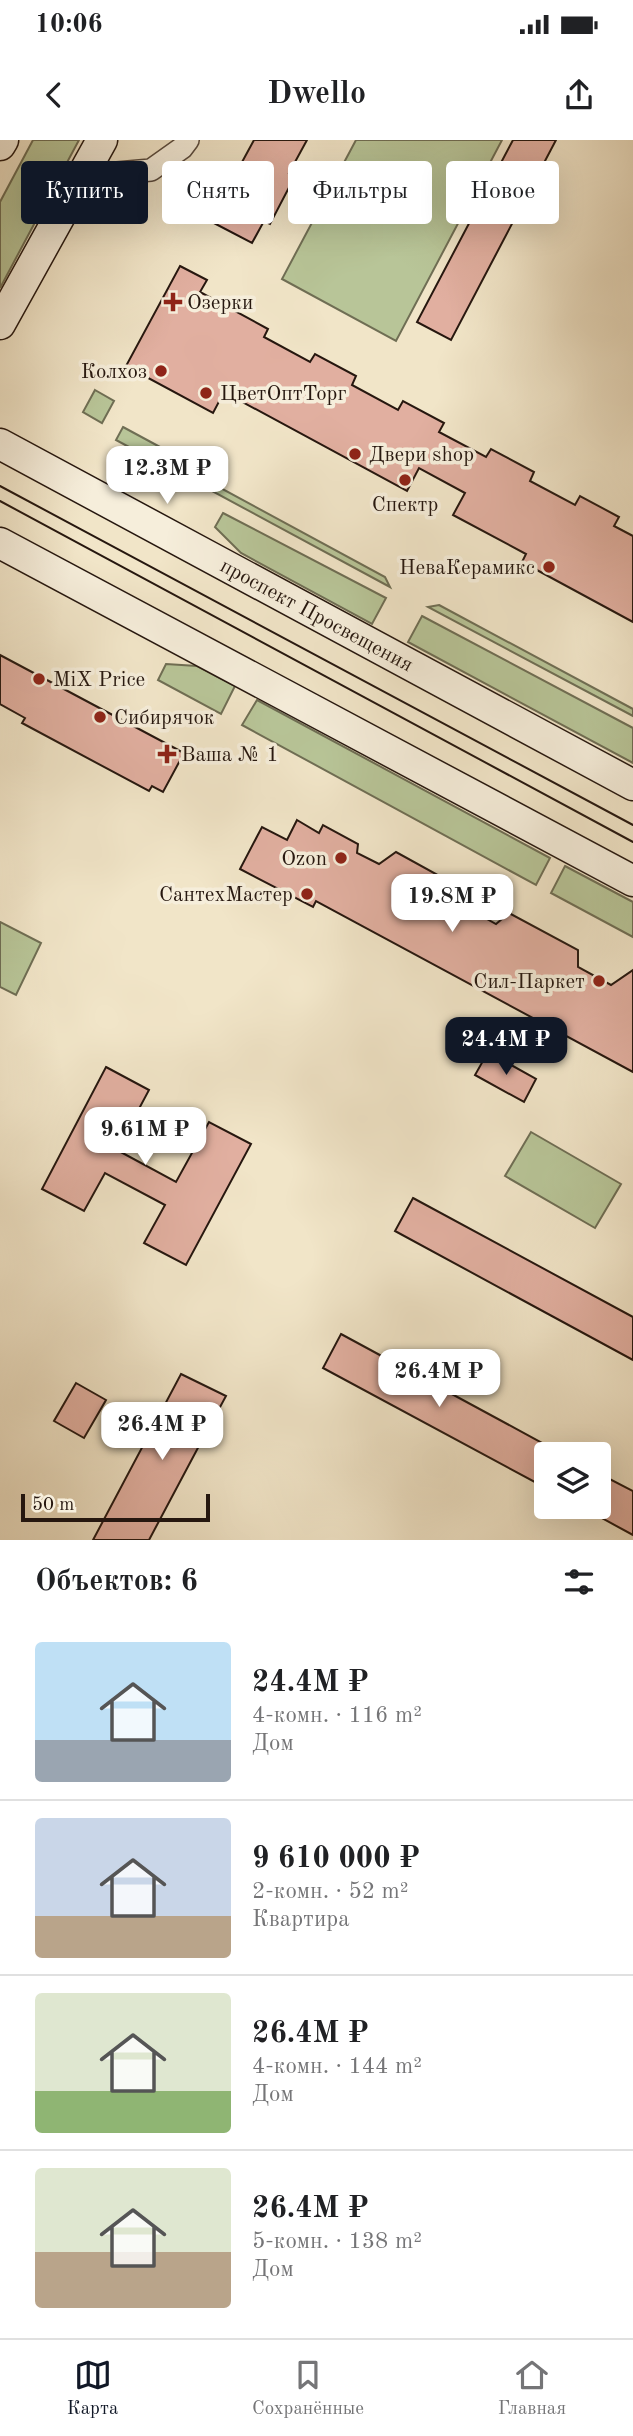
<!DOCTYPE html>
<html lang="ru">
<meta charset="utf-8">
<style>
body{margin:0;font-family:"Old Standard TT",serif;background:#f2f2f2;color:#202124;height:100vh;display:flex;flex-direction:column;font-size:26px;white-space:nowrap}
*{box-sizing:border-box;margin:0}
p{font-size:23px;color:#757577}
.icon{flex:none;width:38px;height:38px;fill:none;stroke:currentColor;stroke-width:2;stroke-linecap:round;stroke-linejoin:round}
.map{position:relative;height:1400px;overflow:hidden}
.side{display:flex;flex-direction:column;background:#fff;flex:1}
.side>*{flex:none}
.guide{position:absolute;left:21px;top:21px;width:592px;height:63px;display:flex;gap:14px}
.controls{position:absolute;left:534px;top:1302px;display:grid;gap:14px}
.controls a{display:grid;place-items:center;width:77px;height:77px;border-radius:7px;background:#fff;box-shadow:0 7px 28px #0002;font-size:35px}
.scale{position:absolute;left:21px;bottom:18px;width:189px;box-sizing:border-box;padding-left:7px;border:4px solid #26170f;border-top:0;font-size:19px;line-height:24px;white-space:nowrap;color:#26170f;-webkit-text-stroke:5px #f6eedb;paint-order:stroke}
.price{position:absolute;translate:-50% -60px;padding:0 16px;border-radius:14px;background:#fff;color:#222;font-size:23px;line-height:46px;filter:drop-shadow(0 2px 4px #0008)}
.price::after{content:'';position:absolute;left:50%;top:42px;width:21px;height:16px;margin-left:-10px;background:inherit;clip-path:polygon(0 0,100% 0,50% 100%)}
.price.selected{background:#111827;color:#fff}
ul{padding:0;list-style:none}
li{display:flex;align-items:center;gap:21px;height:175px;padding:0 35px}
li+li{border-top:2px solid #e0e0e0}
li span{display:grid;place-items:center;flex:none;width:196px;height:140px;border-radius:7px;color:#555}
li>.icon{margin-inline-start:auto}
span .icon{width:84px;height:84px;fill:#fffc;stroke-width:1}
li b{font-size:30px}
h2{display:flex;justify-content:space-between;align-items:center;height:84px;padding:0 35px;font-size:30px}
.tag{padding:0 24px;border-radius:7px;background:#fff;box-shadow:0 7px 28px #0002;font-size:24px;line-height:63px}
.tag.selected{background:#111827;color:#fff}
.status{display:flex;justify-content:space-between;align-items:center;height:49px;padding:0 35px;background:#fff;direction:ltr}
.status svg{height:19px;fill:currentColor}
header{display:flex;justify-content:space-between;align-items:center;height:91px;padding:0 35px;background:#fff;font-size:32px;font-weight:700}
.tab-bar{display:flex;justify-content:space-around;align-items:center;height:98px;border-top:2px solid #e0e0e0;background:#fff;font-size:19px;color:#757577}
.tab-bar a{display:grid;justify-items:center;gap:4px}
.tab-bar .selected{color:#111827}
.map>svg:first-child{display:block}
.green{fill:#b8c598;stroke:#6f6e54;stroke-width:2}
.building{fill:#e1afa0;stroke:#26170f;stroke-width:2}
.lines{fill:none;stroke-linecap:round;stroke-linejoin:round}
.street-casing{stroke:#594a3d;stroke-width:24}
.secondary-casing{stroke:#26170f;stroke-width:33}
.street{stroke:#f6eedb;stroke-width:21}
.secondary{stroke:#f6eedb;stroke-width:30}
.tram{stroke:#26170f;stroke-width:2}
.poi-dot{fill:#8f2418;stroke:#f6eedb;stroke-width:2.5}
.labels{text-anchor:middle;stroke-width:7;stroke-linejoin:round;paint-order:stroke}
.poi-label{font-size:21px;fill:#26170f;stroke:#f6eedb;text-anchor:start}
.street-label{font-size:21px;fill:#26170f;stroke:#f6eedb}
</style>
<div class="status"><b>10:06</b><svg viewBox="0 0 49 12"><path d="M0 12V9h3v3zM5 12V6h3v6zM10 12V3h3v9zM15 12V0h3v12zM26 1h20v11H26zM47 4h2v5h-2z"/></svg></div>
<header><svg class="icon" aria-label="back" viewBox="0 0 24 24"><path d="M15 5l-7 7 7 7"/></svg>Dwello<svg class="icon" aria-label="share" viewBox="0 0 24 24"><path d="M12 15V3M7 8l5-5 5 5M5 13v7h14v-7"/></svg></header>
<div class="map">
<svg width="633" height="1400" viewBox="0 0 633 1400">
<rect width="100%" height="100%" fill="#f1e5c8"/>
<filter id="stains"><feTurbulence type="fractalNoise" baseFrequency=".00286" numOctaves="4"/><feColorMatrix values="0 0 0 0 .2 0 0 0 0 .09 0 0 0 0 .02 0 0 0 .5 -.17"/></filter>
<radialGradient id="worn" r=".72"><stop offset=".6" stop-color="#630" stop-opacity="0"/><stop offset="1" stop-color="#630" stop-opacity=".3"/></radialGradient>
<path class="green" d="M33,0H79L0,148V62Z
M356,0H502L396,201L282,139Z
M95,250L114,261L102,283L83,272Z
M123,287L173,314L166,327L116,300Z
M191,332L385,437L390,447L188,338Z
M223,373L386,458L372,484L241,413L215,387Z
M439,465L633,569V576L428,467Z
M422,476L633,588V623L408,502Z
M166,524L197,526L235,546L221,574L158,540Z
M257,560L550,718L536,745L242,585Z
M565,726L633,762V797L551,753Z
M0,782L41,803L16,855L0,847Z
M531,992L621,1044L595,1088L505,1036Z"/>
<path class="building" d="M254,0H307L289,33L295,36L270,84L264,81L252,103L210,81Z
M513,0H556L451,200L417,182Z
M180,126L207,140L200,152L268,189L264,197L310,222L315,214L356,236L352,245L398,270L403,261L444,283L439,292L486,317L491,309L534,332L530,341L575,365L580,356L619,377L614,386L633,396V482L522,422L526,414L453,375L465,353L419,328L407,351L224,252L213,273L126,226Z
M0,515L184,613L163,652L152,646L149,651L22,583L25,578L0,564Z
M297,680L319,693L323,685L358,704L357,713L379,724L396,712L465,750L464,766L496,784L509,773L578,810V827L611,845L633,830V932L316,761L313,767L240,729L262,687L287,700Z
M488,912L536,939L524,962L475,935Z
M106,927L149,950L117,1010L176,1042L209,982L251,1004L186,1125L144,1103L165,1065L105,1033L84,1071L42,1049Z
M413,1058L633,1177V1220L395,1091Z
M341,1194L546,1305V1348L323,1228Z
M181,1234L226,1256L200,1304L149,1400H93Z
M76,1243L106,1260L84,1298L54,1281Z
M598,1333L633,1351V1395L598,1376Z"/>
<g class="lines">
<g class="street-casing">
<path id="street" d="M83,36L151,30L182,8L188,0"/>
</g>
<g class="secondary-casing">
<g id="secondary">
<path d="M0,5L3,0"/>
<path d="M0,184L102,0"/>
<path id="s1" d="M0,304L633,645"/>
<path d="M0,403L633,741"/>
</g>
</g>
<use href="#street" class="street"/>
<use href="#secondary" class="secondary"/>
<path class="tram" d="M0,346L633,685
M0,361L633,702"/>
</g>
<g class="poi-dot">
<path d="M169.5 151.5h7v7h7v7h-7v7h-7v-7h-7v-7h7z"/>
<circle cx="161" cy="231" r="7"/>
<circle cx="206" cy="253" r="7"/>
<circle cx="355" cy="314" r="7"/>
<circle cx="405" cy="340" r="7"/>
<circle cx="549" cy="427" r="7"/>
<circle cx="39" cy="539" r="7"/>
<circle cx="100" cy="577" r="7"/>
<path d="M163.5 603.5h7v7h7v7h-7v7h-7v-7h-7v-7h7z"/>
<circle cx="341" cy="718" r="7"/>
<circle cx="307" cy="754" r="7"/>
<circle cx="599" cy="841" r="7"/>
</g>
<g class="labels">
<g class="poi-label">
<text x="187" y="169">Озерки</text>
<text x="147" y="238" text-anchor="end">Колхоз</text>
<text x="220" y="260">ЦветОптТорг</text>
<text x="369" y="321">Двери shop</text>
<text x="405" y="371" text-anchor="middle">Спектр</text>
<text x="535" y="434" text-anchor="end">НеваКерамикс</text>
<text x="53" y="546">MiX Price</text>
<text x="114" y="584">Сибирячок</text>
<text x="181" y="621">Ваша № 1</text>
<text x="327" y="725" text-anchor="end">Ozon</text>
<text x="293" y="761" text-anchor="end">СантехМастер</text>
<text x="585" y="848" text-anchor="end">Сил-Паркет</text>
</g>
<g class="street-label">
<text dy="7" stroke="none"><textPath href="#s1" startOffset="360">проспект Просвещения</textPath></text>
</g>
</g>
<rect width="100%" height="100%" filter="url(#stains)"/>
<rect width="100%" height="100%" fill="url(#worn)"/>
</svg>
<div class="controls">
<a><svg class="icon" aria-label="layers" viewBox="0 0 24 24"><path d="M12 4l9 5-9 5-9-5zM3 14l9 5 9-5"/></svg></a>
</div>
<div class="scale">50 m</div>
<b class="price" style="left:167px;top:366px">12.3M ₽</b>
<b class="price" style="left:452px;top:794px">19.8M ₽</b>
<b class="price selected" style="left:506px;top:937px">24.4M ₽</b>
<b class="price" style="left:145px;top:1027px">9.61M ₽</b>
<b class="price" style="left:439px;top:1269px">26.4M ₽</b>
<b class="price" style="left:162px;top:1322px">26.4M ₽</b>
<div class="guide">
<a class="tag selected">Купить</a>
<a class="tag">Снять</a>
<a class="tag">Фильтры</a>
<a class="tag">Новое</a>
</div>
</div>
<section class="side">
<h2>Объектов: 6<svg class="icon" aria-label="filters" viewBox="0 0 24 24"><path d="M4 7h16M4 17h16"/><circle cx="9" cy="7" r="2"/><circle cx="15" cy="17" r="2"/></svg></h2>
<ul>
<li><span style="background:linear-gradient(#bfe0f5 70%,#9aa5b1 0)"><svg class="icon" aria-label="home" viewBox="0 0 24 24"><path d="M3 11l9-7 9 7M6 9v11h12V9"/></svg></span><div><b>24.4M ₽</b><p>4-комн. · 116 m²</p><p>Дом</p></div></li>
<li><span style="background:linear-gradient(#c9d6e8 70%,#b9a48a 0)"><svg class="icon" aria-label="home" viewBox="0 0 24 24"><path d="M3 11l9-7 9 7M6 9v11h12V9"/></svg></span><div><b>9 610 000 ₽</b><p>2-комн. · 52 m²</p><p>Квартира</p></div></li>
<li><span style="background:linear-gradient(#dfe7d0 70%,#8fb573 0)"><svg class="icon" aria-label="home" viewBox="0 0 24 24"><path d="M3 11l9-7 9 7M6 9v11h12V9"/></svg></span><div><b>26.4M ₽</b><p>4-комн. · 144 m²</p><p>Дом</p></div></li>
<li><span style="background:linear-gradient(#dfe7d0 60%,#b9a48a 0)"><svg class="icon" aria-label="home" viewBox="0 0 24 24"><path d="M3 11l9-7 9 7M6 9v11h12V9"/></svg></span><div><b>26.4M ₽</b><p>5-комн. · 138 m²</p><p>Дом</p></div></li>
</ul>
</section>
<nav class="tab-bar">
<a class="selected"><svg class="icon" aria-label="map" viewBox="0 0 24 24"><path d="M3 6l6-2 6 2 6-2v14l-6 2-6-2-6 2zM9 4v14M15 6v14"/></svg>Карта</a>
<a><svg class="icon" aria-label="saved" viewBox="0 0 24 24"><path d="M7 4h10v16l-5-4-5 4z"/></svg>Сохранённые</a>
<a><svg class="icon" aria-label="home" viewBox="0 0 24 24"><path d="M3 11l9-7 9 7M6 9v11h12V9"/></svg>Главная</a>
</nav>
